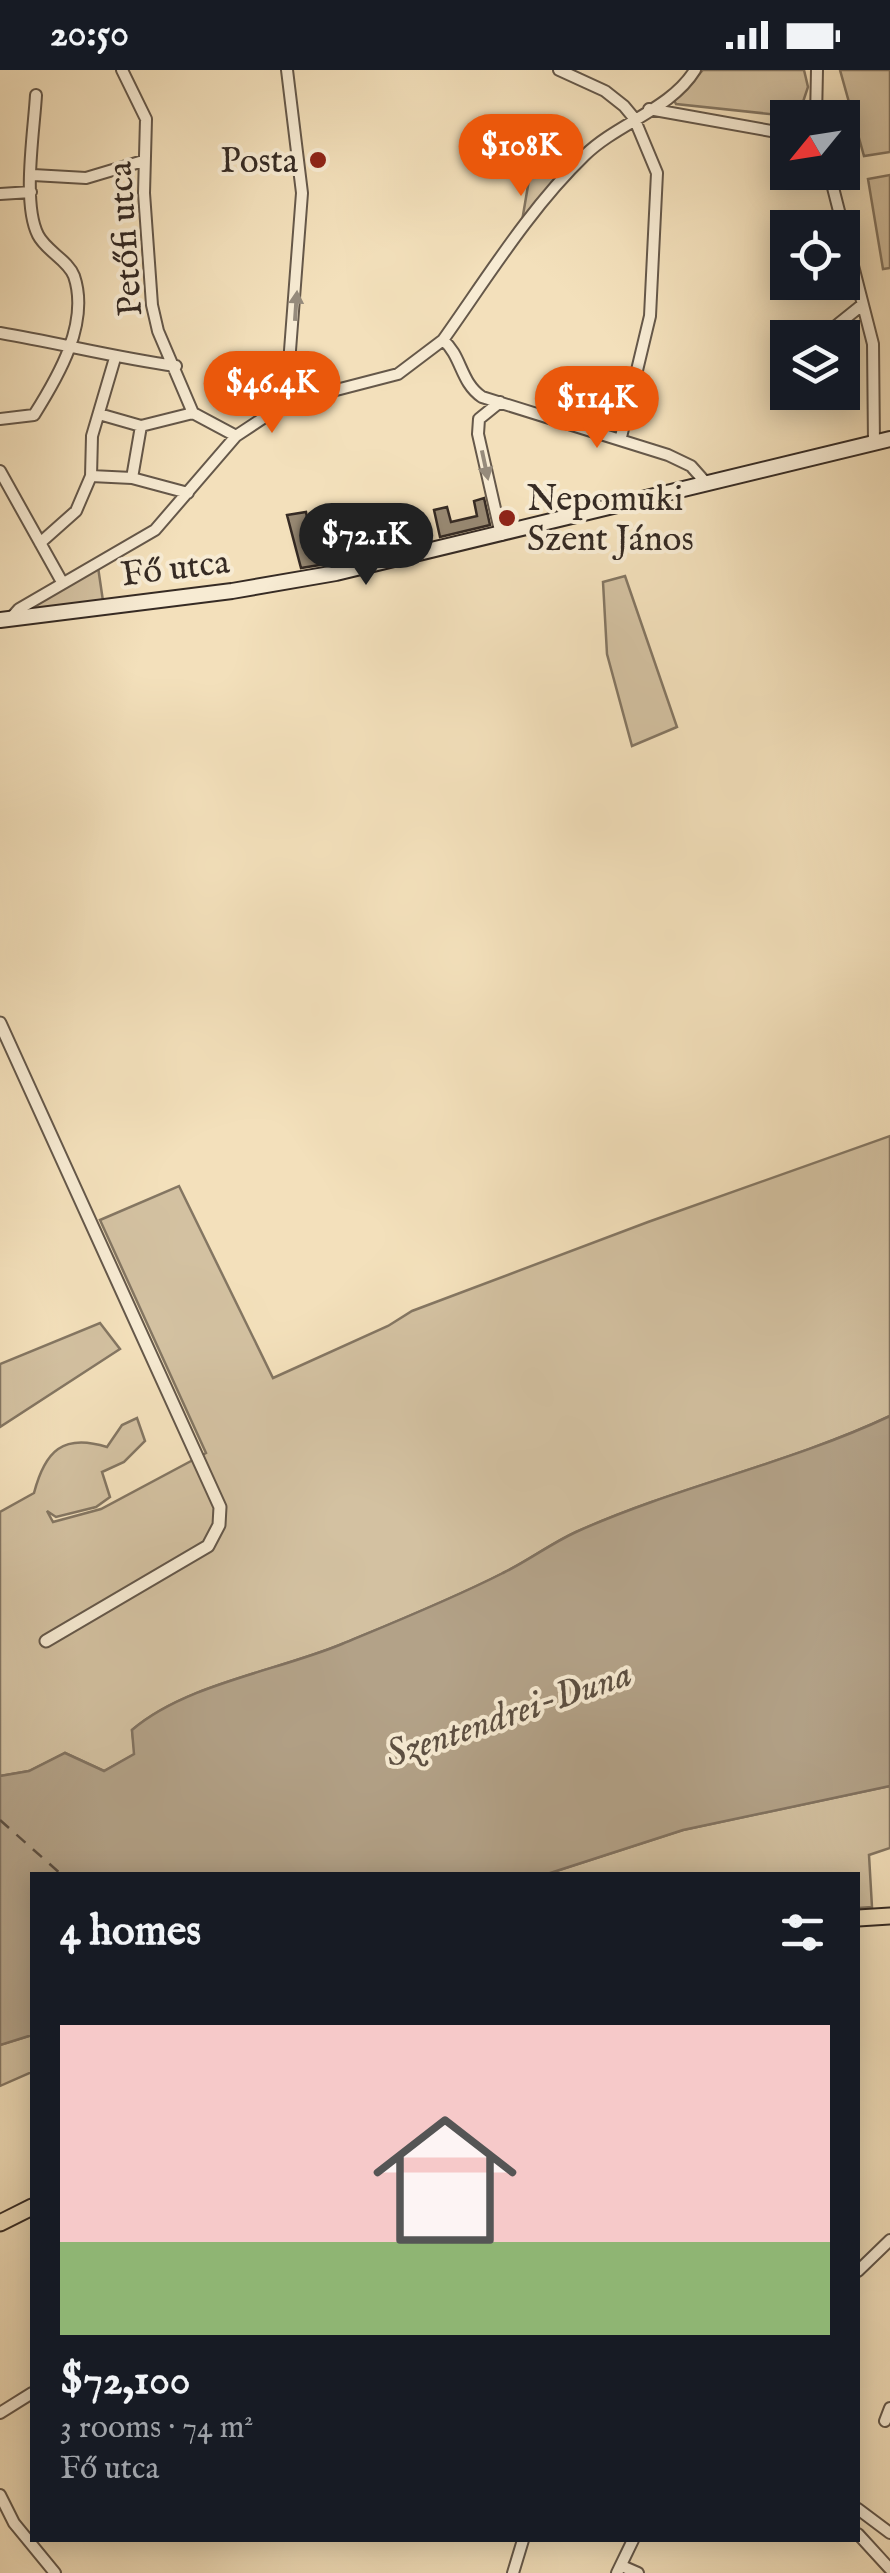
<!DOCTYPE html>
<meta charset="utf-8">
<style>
body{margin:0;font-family:"IM FELL English",serif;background:#20242c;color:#f1f3f6;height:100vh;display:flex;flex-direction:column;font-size:38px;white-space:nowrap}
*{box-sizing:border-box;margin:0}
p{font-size:32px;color:#9ea1a6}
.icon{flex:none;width:55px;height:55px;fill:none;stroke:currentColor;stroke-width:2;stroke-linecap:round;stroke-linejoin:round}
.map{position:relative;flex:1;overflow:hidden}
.sheet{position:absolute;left:30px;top:1802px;width:830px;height:670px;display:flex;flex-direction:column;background:#171b24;border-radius:0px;box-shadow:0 5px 25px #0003}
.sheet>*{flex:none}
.needle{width:65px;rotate:240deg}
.tools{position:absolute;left:770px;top:30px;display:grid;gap:20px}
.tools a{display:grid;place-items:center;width:90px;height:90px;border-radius:0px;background:#171b24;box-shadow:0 5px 25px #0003;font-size:50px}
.price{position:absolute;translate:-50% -85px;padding:0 22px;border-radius:35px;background:#ea580c;color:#fff;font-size:32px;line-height:65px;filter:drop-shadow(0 2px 5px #0008)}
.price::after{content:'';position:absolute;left:50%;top:60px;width:30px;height:22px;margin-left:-15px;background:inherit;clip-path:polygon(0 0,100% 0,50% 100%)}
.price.current{background:#222;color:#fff}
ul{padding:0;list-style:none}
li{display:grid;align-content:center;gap:20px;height:530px;padding:0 30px}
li+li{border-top:2px solid #363941}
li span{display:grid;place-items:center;height:310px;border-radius:0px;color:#555}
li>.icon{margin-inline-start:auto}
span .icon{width:180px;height:180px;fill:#fffc;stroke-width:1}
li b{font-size:42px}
h2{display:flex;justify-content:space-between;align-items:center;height:120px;padding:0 30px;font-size:42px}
.status{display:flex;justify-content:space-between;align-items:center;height:70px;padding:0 50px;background:#171b24;direction:ltr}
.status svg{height:28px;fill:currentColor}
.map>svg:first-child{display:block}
.green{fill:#d3c1a1;stroke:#847662;stroke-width:2.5}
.water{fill:#b3a288;stroke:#817260;stroke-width:2.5}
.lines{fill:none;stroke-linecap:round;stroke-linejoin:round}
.ferry{stroke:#5c4f42;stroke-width:2.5;stroke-dasharray:12 10;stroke-linecap:butt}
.building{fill:#988973;stroke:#362b24;stroke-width:2.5}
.minor-casing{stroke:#65584a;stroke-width:14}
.tertiary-casing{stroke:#65584a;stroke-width:15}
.secondary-casing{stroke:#362b24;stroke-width:18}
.primary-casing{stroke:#362b24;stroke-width:19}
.minor{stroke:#f7ebd3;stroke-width:10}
.tertiary{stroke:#f7ebd3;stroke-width:11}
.secondary{stroke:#f7ebd3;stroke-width:14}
.primary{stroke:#f3e0bb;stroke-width:15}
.oneway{fill:#968b7c}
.poi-dot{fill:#8f2418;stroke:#f7ebd3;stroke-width:4}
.labels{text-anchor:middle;stroke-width:8;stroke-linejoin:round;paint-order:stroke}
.poi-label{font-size:35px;fill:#362b24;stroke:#f7ebd3;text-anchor:end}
.street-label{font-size:35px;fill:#362b24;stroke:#f7ebd3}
.water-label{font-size:38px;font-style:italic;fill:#5c4f42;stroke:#f7ebd3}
</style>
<div class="status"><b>20:50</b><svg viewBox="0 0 49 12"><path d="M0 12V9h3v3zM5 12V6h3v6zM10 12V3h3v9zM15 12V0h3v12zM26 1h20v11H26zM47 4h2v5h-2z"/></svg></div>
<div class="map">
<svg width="890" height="2503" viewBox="0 0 890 2503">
<rect width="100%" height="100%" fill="#f3e0bb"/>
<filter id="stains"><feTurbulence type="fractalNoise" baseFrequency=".002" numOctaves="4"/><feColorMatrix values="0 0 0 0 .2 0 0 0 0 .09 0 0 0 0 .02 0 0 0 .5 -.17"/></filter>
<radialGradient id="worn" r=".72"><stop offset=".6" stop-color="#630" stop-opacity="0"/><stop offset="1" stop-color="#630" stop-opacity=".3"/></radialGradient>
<path class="green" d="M703,0H804L808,17L798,47L676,34L674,30Z
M840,0H890V82L864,86Z
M532,92L567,99L521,157Z
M890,105V198L883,199L868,109Z
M98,497L103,531L24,542Z
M625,506L677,657L632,676L607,584L603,512Z
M890,1066V1346C788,1394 678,1416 576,1462C550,1474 528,1491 503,1503C452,1529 395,1552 342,1574C278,1601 185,1614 132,1660L135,1684L104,1701L65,1683L29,1701L0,1706V1442L34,1423C45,1381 63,1363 107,1377L122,1355L137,1348L145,1371L124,1392L102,1402L110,1427L96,1437L56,1447L47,1441L53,1452L101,1439L206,1383L100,1150L179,1116L273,1308L388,1256L412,1241L648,1152Z
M100,1253L120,1279L0,1357V1294Z
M890,1716V1778L869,1785L872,1837L858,1838V1805H544L683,1760Z
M32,1965V2002L0,2016V1975Z"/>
<path class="water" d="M890,1346V1716L683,1760L544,1805H32V1965L0,1975V1706L29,1701L65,1683L104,1701L134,1684L132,1660C186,1614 277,1601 342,1574C395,1552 452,1529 503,1503C528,1491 550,1474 576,1462C678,1416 788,1394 890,1346Z"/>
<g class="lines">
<path class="ferry" d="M0,1750L62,1805"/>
</g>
<path class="building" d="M484,428L490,455L440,467L434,440L447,437L451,452L477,446L474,431Z
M306,442L314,486L330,484L332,493L301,498L287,445Z"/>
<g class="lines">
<g class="minor-casing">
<path id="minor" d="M122,0L146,49L144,123L152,235L158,261L193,343L236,366
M559,0L605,21L624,36L634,48L657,103L650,246L621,367
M649,39L788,64
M816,48L817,0
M829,102L873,274L874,373
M33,105L86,108L143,91
M0,124L31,122
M0,263C59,273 117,288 176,296
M821,268L862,235
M443,270C462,286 460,312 482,327L668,385L691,396L707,414
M500,332L479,349L478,364L501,465
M286,333L302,123L287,0
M99,344L141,356L193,343
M0,349L34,345C58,307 90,253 74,206C68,190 46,181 38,165C22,134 34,61 36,25
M0,401L62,512
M91,406L132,408L141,356
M132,408L188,423
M40,473L76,441L91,406L92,366L115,288
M11,548L19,539L155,460L236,366L286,333L398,304L443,270C487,208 530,138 585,85C618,53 671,39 695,0
M858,2201L890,2170
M0,2343L32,2323
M885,2351L890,2338
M0,2425L14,2453L55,2503
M858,2439L890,2463
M858,2464L890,2499
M622,2496L638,2503
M513,2503L523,2470
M617,2503L633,2470"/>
</g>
<g class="tertiary-casing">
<path id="tertiary" d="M0,953L220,1437L219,1455L208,1476L46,1571"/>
</g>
<g class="secondary-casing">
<path id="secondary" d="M0,550L232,521L336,503L890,369"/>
</g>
<g class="primary-casing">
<path id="primary" d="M858,1848L890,1846
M0,2153L32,2137"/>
</g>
<use href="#minor" class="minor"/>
<use href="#tertiary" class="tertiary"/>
<use href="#secondary" class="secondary"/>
<use href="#primary" class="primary"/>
</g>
<defs><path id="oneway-solid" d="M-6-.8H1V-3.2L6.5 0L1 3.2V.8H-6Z" transform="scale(2.5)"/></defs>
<g class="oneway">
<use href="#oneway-solid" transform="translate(296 236) rotate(-86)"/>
<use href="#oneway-solid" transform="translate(485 395) rotate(78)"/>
</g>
<g class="poi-dot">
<circle cx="318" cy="90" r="10"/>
<circle cx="507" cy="448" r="10"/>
</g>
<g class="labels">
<g class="poi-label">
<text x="298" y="102">Posta</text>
<text x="527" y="440" text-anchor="start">Nepomuki<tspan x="527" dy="40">Szent János</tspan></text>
</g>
<g class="street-label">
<text transform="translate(124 169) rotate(-94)" y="12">Petőfi utca</text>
<text transform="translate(175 497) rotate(-7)" y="12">Fő utca</text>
</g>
<g class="water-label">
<text transform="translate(508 1643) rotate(-19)" y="13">Szentendrei-Duna</text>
</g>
</g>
<rect width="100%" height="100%" filter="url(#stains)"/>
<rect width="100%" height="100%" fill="url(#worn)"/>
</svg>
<div class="tools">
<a><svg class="needle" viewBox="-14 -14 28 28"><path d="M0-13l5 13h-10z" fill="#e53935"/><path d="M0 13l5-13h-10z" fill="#9ea1a6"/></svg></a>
<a><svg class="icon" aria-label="locate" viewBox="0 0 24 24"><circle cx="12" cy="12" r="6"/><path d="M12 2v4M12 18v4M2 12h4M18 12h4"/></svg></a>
<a><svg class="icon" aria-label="layers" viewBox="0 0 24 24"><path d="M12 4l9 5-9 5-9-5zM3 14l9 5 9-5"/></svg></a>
</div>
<b class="price" style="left:521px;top:129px">$108K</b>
<b class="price" style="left:272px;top:366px">$46.4K</b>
<b class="price" style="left:597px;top:381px">$114K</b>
<b class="price current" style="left:366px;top:518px">$72.1K</b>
<section class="sheet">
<h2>4 homes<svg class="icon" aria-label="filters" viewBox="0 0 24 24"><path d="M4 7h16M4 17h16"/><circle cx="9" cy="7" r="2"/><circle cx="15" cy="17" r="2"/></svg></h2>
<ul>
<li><span style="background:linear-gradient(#f6c9c9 70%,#8fb573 0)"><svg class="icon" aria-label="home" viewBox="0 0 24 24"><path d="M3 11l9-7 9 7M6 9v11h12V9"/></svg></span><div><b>$72,100</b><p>3 rooms · 74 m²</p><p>Fő utca</p></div></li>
</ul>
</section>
</div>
